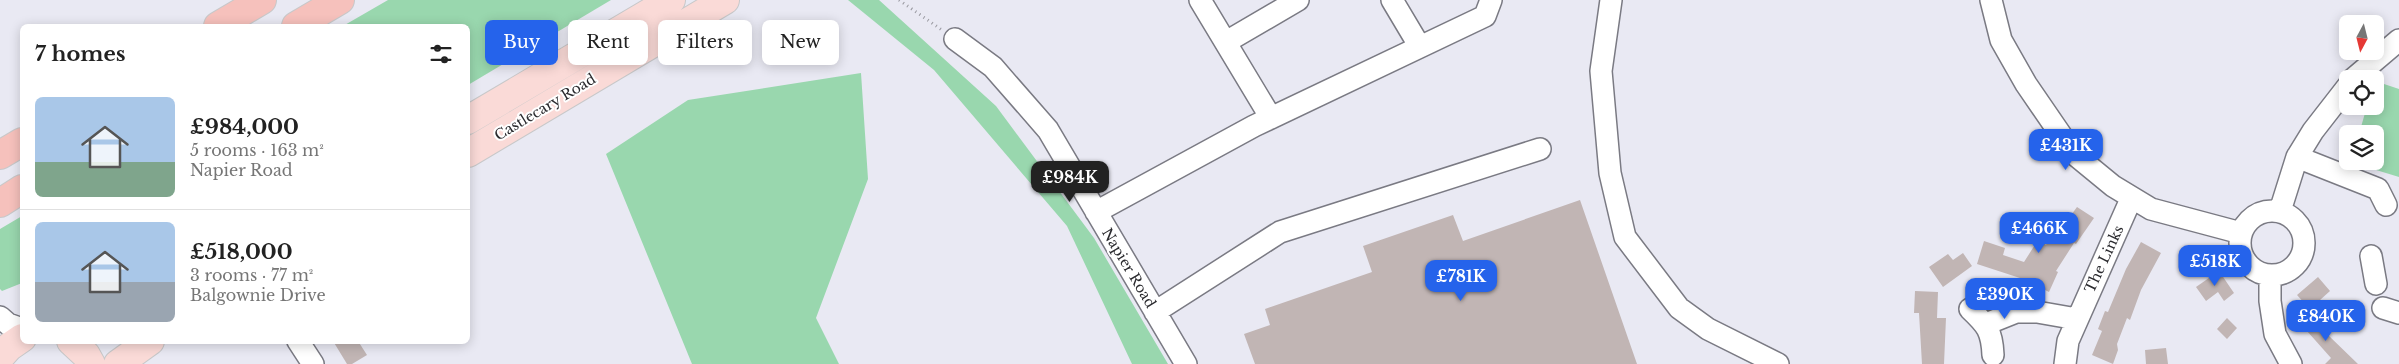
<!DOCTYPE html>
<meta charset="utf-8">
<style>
body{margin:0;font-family:"Libre Baskerville",serif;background:#f6f6f6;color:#222;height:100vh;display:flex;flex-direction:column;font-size:19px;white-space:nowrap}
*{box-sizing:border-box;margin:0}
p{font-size:16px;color:#767676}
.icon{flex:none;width:28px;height:28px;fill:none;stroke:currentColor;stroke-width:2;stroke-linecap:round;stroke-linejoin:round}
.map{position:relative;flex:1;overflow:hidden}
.side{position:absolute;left:20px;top:24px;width:450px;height:320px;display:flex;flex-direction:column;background:#fff;border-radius:8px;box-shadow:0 2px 12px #0003}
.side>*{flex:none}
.top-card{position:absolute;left:485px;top:20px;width:475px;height:45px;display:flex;gap:10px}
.needle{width:32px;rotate:187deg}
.tools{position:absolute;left:2339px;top:15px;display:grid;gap:10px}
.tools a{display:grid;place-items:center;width:45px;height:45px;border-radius:8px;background:#fff;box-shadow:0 2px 12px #0003;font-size:25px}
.price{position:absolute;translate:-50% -42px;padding:0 11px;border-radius:10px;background:#2563eb;color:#fff;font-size:16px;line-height:32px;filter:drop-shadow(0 1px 2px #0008)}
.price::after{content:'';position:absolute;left:50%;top:30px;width:15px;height:11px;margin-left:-8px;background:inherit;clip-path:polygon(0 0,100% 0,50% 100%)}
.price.active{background:#222;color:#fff}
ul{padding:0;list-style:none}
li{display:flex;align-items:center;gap:15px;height:125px;padding:0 15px}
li+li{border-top:1px solid #e0e0e0}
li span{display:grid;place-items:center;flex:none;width:140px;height:100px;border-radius:8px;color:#555}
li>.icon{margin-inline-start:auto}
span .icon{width:60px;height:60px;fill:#fffc;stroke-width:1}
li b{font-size:21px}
h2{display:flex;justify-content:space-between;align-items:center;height:60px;padding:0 15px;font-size:21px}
.pill{padding:0 18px;border-radius:8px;background:#fff;box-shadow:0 2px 12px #0003;font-size:18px;line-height:45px}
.pill.active{background:#2563eb;color:#fff}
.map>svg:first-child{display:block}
.green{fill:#99d7ae}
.building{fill:#c1b5b4}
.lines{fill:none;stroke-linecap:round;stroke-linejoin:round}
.minor-casing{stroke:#7a7a83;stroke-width:24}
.major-casing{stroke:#c8c8c9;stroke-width:30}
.highway-casing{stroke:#c8c8c9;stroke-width:30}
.path{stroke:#98989f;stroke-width:3;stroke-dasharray:1 4;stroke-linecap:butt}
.minor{stroke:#fff;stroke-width:21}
.major{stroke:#fadad7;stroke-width:28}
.highway{stroke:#f6c1bc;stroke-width:28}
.labels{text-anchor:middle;stroke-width:4;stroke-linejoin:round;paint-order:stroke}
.street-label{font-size:14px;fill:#2a2a2e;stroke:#fff}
</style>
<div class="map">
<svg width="2399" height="364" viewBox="0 0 2399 364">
<rect width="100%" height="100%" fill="#e9e9f3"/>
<path class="green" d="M388,0H611L468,85V26H343Z
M848,0H879L996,106L1094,238L1168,364H1132L1067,226L934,70Z
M861,73L868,179L816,318L839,364H692L606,154L688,100Z
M2375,81L2399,89V177L2350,162L2375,161V134H2359L2367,106H2375Z
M22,216V283L2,291L0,289V229Z"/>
<path class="building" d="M1580,200L1637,364H1255L1244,334L1270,325L1265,309L1372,272L1363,246L1453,215L1463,241Z
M2077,207L2094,218L2076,244L2074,243L2056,271L2058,272L2049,292L2023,279L1977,264L1984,241L2005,248L2003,255L2024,262L2038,240L2046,245L2052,235L2055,237Z
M2141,242L2161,253L2141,290L2130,320L2127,318L2117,344L2118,350L2113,364L2092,355L2102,331L2098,329L2105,311L2108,312L2126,269Z
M1963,253L1972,266L1943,287L1929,267L1948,254L1953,260Z
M2219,271L2234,293L2224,301L2218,292L2206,301L2196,287Z
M2318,277L2330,291L2320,300L2325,307L2316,316L2297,295Z
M1915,291L1938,292L1937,318H1946L1944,364H1922L1919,313H1914Z
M2306,315L2311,320L2315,317L2330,333L2328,335L2358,364H2325L2331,358L2299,322Z
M2227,318L2237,328L2227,339L2217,329Z
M333,341H358L367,355L352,364H347Z
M2166,348L2168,364H2146L2145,350Z"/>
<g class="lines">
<g class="minor-casing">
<path id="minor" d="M1200,0L1271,118
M1392,0L1420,47
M1611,0L1601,71L1610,173L1625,237L1679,308L1708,329L1778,364
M1991,0L2001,40L2026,84L2074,154L2113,186L2151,209L2241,233
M955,39L993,67L1048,130L1186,364
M1226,42L1298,0
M2353,79L2399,40
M2297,157L2378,189L2386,205
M2240 243a32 32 0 1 1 64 0a32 32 0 1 1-64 0Z
M2280,211L2297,157L2313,131L2348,86
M1096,212L1254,126L1485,16L1491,0
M2371,256L2376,284
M2270,275V301L2275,334L2291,364
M2383,308L2399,313
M1970,309C1987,325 1992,331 1993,355
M1155,312L1280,232L1540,149
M0,317L8,324L22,329
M1986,324L2016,312H2037L2077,319
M298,341L313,364
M2065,364L2068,341L2131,199"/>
</g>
<g class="major-casing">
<path id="major" d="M468,120L671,0
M468,153L725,0
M71,341L86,355L91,364
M0,357L9,347L22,338
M118,364L150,341"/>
</g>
<g class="highway-casing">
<path id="highway" d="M218,26L262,0
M296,26L340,0
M0,155L22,142
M0,203L22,189"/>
</g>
<path class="path" d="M899,0L942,30"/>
<use href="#minor" class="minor"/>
<use href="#major" class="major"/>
<use href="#highway" class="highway"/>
</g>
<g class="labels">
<g class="street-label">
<text transform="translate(545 107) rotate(-31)" y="5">Castlecary Road</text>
<text transform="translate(2104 259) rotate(-65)" y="5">The Links</text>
<text transform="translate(1129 268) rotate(59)" y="5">Napier Road</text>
</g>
</g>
</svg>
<div class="tools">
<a><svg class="needle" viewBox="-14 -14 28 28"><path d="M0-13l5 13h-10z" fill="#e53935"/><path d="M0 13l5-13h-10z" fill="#767676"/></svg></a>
<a><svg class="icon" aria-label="locate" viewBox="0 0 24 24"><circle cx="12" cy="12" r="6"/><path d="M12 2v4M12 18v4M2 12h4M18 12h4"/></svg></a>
<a><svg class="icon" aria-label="layers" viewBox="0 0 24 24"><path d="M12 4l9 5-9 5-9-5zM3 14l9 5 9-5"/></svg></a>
</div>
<b class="price" style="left:2066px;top:171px">£431K</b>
<b class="price active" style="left:1070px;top:203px">£984K</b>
<b class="price" style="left:2039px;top:254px">£466K</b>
<b class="price" style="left:2215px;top:287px">£518K</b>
<b class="price" style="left:1461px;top:302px">£781K</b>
<b class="price" style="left:2005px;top:320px">£390K</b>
<b class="price" style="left:2326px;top:342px">£840K</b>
<div class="top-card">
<a class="pill active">Buy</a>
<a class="pill">Rent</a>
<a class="pill">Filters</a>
<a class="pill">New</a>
</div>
<section class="side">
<h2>7 homes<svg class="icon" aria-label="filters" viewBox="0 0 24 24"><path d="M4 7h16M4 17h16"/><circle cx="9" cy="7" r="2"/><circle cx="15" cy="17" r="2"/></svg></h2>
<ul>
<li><span style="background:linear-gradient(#a9c7e8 65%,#7fa58c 0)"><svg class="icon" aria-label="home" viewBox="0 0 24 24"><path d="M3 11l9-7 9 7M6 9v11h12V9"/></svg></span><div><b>£984,000</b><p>5 rooms · 163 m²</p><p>Napier Road</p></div></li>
<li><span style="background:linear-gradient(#a9c7e8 60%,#9aa5b1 0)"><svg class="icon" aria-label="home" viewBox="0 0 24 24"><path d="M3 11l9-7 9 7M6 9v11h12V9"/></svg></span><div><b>£518,000</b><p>3 rooms · 77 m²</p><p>Balgownie Drive</p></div></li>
</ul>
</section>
</div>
